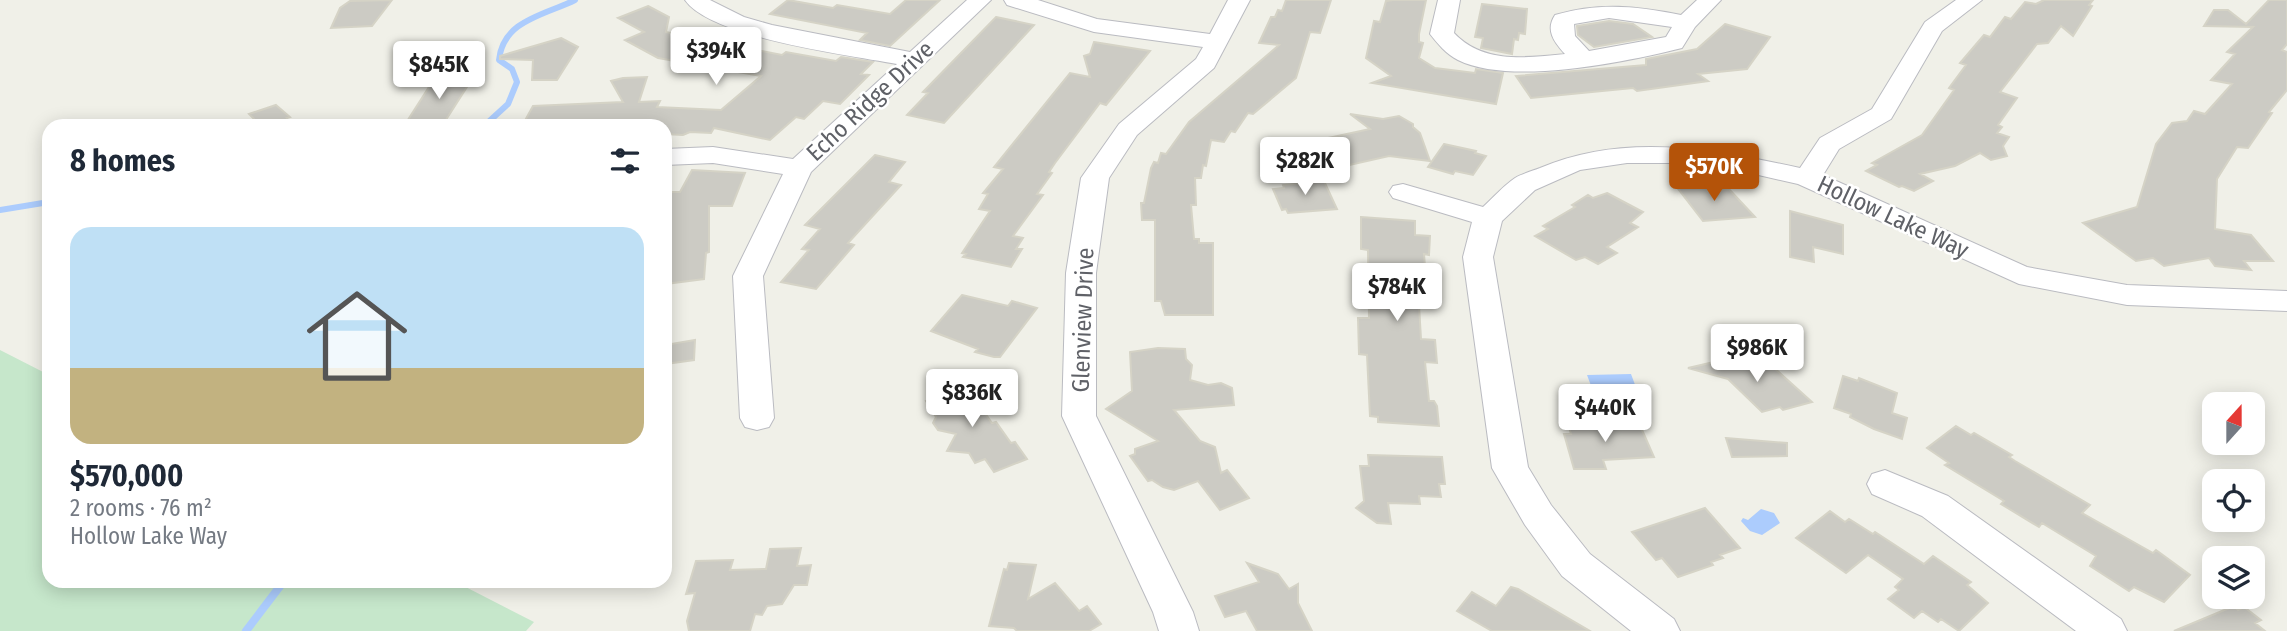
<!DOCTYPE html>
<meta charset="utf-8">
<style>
body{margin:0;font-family:"Fira Sans Condensed",sans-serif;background:#f6f6f7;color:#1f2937;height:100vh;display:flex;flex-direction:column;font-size:26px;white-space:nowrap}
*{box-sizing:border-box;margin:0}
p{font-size:23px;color:#747a83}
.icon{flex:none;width:38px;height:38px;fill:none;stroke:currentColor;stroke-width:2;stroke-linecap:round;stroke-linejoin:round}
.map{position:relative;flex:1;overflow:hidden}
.details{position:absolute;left:42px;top:119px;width:630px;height:469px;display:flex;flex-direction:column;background:#fff;border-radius:21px;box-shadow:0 4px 18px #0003}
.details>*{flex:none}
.needle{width:46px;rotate:21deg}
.controls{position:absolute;left:2202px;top:392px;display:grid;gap:14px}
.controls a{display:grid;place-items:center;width:63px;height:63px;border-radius:14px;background:#fff;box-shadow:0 4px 18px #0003;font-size:35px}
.price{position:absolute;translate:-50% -60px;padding:0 16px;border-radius:7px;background:#fff;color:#222;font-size:23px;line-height:46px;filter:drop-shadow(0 2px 4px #0008)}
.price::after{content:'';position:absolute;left:50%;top:42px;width:21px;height:16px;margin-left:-10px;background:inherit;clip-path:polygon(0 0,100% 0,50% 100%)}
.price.selected{background:#b45309;color:#fff}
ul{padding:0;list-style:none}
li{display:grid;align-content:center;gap:14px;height:371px;padding:0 28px}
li+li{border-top:2px solid #e0e1e3}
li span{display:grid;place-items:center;height:217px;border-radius:21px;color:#555}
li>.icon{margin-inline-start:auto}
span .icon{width:126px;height:126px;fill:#fffc;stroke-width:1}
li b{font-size:30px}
h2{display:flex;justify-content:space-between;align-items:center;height:84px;padding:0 28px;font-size:30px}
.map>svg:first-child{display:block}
.green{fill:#c6e7cb}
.water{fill:#acccfd}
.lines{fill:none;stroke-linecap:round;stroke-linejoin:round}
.stream-far1{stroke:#acccfd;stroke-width:6}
.stream{stroke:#acccfd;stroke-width:8}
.building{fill:#cccbc4;stroke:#d5d3c6;stroke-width:2}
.minor-casing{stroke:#babbc1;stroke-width:2}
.minor{fill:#fff;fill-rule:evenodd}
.labels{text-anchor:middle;stroke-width:5;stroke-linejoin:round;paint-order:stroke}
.street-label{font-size:24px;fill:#5f6167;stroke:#fff}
</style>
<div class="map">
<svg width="2287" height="631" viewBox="0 0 2287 631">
<rect width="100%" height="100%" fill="#f0f0e8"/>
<path class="green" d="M0,350L49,375V581H454L534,622L526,631H0Z"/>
<path class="water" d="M1631,374L1637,390L1593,391L1587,375Z
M1761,509L1774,513L1780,523L1762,535L1750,531L1741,521L1743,518L1748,520Z"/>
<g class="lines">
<path class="stream-far1" d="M484,126L508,104L517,82L512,69L499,60C503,20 545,15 575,0
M0,210L49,202"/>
<path class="stream" d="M246,631L284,581"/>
</g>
<path class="building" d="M392,0L372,26L331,28L340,8L350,1Z
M788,0L833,8L837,5L890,14L906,0H940L890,46L860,40L867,33L770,14Z
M1286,0H1331L1320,33L1310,32L1296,78L1253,114L1248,113L1235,132L1231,131L1224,142L1211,140L1206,166L1203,165L1201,178H1195L1196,205H1191L1194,239H1199V243H1213V315H1165L1161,301H1155V220H1142L1141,203H1144L1151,168L1154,162L1158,163L1161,153L1166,154L1189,122L1279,45L1259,43L1271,17H1275L1278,10L1282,11Z
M1393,0H1426L1419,34V42L1423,43L1419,58L1435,68L1475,73L1476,69L1503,73L1496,104L1372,83L1391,76L1366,58L1374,21L1380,22L1386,1Z
M2044,0H2093L2089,5L2092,6L2073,36L2061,26L2048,43L2037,44L2000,92L2017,98L1998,125L2002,127L1997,133L2009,137L2003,146L2007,156L1991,160L1980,153L1955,166L1920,174L1933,181L1914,191L1902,186L1899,187L1866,171L1877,165L1872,163L1922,135L1954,90L1949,88L1966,65L1960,63L1984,35L1990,37L2005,17L2011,19L2025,2L2036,4Z
M2269,0H2287V44L2282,50L2287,52V90L2269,112L2272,113L2248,148L2237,147L2217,179L2215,229L2251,235L2273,261H2244L2251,270L2215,266L2209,258L2164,266L2153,258L2136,261L2083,223L2137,207L2156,144L2172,123L2187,121L2194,111L2205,114L2232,84L2211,80L2235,54L2227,52L2253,27L2204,26L2214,10H2228L2246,24Z
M1482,4L1527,9L1525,34L1519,33L1518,40L1514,39L1512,54L1481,48L1483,38L1475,37Z
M648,6L669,17L666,32L782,55L786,52L836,61L841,57L873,62L861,74L869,75L840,104L823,101L804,119L796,117L770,140L714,128L711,133L690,132L683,135L665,134V126H522L533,106L623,102L611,81L623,78L647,77L639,102L660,101L657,107L721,110L761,76L658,58L625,40L644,32L618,18Z
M996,17L1034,25L944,123L907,115L928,93L923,92Z
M1609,21L1633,24L1652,37L1594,47L1578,35L1577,26Z
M1725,24L1770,37L1747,69L1698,74L1708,81L1637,91L1633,88L1531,98L1516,76L1646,65V59L1697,49Z
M561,38L578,47L557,80H532L533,60L500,59V56Z
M1094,42L1150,51L1106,105L1100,103L1055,163L1049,172L1052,173L1037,194L1043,195L1013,236L1023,238L1016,249H1022L1011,267L963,257L966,254L962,253L990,211L979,209L988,194L983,193L1003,169L994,167L1070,73L1090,77L1084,56L1090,54Z
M465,75L464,77L474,76L442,126H404L436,76Z
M276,105L290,117L287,118L296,126H261L249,114Z
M1350,114L1383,119L1399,116L1413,124V127L1420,133L1430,161L1389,156L1319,172L1295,145L1370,129Z
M1444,144L1476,151L1475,153L1486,156L1473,175L1455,171L1453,174L1428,167Z
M875,155L905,162L889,182L901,185L848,243L854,245L816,289L781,282L809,250L802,249L820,229L805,225Z
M692,170L745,173L732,206H709V252L706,253L704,279L665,284V200L669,192H680Z
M1324,181L1337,209L1288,213L1286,209L1282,210L1273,189L1284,188L1283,185Z
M1703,184L1708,191L1729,189L1755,217L1703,221L1676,186Z
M1607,193L1643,212L1630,223L1638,227L1607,247L1617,253L1598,264L1585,257L1576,260L1535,236L1548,229L1543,226L1575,207L1572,205L1588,195L1593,198Z
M1790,211L1843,225V254L1813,247L1814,262L1790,257Z
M1361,217L1415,221V235L1430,236L1429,255L1424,254L1428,305H1419L1421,339L1435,340L1437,363L1425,362L1429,401H1434L1437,406L1439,426L1378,422V417L1370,416L1367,355L1359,354L1358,318H1369L1368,250L1361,249Z
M962,295L1008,306L1012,301L1037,308L1000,357H994L975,352L978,349L931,331Z
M695,340L694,360L665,364V345Z
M1158,348L1185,349L1186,359L1192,365L1190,380L1208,385L1221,383L1232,388L1234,405L1174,410L1200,441L1215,447L1221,473L1227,470L1249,498L1220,510L1198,481L1174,490L1163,487L1152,480L1148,481L1130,456L1135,454V449L1158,441L1106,409L1132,391L1130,352Z
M1739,356L1751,367L1761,364L1765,368L1772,366L1812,402L1783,410L1780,407L1762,412L1728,379L1688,368Z
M1843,376L1858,381L1859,378L1897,393L1892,413L1907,418L1902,439L1874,429L1850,417L1851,414L1834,408Z
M955,381L961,390L965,389L977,402L992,423L996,422L1011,443L1015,442L1027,459L994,472L985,459L975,463L969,453L947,451L956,434L938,430L933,423L936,417L926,401L940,396L934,388Z
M1639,423L1654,457L1603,460L1606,469H1574L1564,434H1571L1568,424Z
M1956,426L1971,435L1974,433L2012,455L2009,457L2015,461L2090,505L2082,513L2153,553L2156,550L2190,575L2164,602L2134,587L2129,591L2090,566L2096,556L2042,523L2039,527L2001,504L2004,501L1945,465L1949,463L1927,448Z
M1726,438L1787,443V456L1732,457Z
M1368,455L1442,457L1445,484H1439L1441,497L1419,496L1420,504L1388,503L1391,524L1377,523L1356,508L1364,501L1360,466H1369Z
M1705,508L1740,548L1720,555L1723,558L1711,562L1713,565L1678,577L1662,558L1656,560L1632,532Z
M1830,511L1845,522L1849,519L1873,534L1875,532L1924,564L1933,556L1971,582L1967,585L1988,603L1959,631L1941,619L1938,622L1922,611L1914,618L1888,599L1899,590L1895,587L1903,579L1868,555L1846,573L1796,538Z
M801,548L797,566L811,565L807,585H794L782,604L767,606L762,615L755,614L750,631H689L687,621L695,593L686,594L696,561L733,560L730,570L766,569L770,549Z
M1009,563L1036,565L1028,599L1055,583L1079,611L1087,606L1101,624L1089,631H1017L1014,628L989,626L1004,569L1007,570Z
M1247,563L1278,574L1289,589L1298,584V603L1312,631H1257L1246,611L1225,617L1215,596L1259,582Z
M1511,587L1518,589L1590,631H1492L1457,611L1472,592L1496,606Z
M2234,606L2238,610L2244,607L2261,620L2255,623L2265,631H2174Z"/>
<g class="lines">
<g class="minor-casing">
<path id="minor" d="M685,0H710L744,17L772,25L910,52L967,0H991L811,172L763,276L774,418L769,427L757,430L745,427L740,418L733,276L783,174L713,163L665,165V149L713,147L793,159L897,64C850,55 711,38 685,0Z
M1004,0H1038L1097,19L1210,34L1228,0H1250L1214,68L1137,135L1109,178L1096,273V416L1193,612L1199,631H1159L1153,612L1062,416L1066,273L1081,178L1119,124L1196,59L1203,47L1094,32L1007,5Z
M1438,0H1460L1454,33C1483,64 1527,58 1565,54C1554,42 1545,30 1555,15C1599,2 1637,6 1681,15L1697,0H1721L1695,27L1682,48C1626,62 1510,86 1458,60C1446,54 1438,44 1430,34ZM1609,18L1672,27L1666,37L1589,51L1575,36L1574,24Z
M1956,0H1982L1942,31L1891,119L1839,149L1823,175L2027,267L2127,285L2287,291V311L2127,305L2019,284L1798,184L1741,171L1684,163H1627L1580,170L1535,190L1502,221L1493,257L1528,467L1551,505L1590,554L1674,619L1680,631H1631L1562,576L1525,525L1492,468L1463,257L1472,222L1393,198L1389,192L1393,186L1403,184L1483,207C1493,198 1503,186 1515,178C1522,174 1532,171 1540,168C1624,132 1714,149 1800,168L1820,138L1872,109L1925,22Z
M1885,470L1948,496L2121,619L2127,631H2076L1922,516L1872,494L1867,484L1872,474Z"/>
</g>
<use href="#minor" class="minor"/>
</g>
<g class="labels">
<g class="street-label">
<text transform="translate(870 101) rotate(-43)" y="8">Echo Ridge Drive</text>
<text transform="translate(1893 217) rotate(25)" y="8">Hollow Lake Way</text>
<text transform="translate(1083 320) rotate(-88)" y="8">Glenview Drive</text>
</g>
</g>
</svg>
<div class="controls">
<a><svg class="needle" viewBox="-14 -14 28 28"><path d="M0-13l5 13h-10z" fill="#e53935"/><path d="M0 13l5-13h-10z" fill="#747a83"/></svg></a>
<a><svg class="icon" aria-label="locate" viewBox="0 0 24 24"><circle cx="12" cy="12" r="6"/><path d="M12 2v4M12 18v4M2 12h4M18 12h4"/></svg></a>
<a><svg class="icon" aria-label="layers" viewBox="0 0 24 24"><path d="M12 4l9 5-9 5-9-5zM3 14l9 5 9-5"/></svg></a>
</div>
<b class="price" style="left:716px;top:87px">$394K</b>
<b class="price" style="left:439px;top:101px">$845K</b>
<b class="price" style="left:1305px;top:197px">$282K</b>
<b class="price selected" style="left:1714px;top:203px">$570K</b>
<b class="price" style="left:1397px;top:323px">$784K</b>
<b class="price" style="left:1757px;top:384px">$986K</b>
<b class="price" style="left:972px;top:429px">$836K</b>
<b class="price" style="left:1605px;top:444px">$440K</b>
<section class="details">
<h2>8 homes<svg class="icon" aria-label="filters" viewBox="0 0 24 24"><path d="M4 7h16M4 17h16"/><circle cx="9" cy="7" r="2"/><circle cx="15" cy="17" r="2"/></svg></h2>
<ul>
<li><span style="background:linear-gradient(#bfe0f5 65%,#c2b280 0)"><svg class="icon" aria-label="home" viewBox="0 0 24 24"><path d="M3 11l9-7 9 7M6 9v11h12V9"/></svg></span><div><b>$570,000</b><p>2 rooms · 76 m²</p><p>Hollow Lake Way</p></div></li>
</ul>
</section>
</div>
